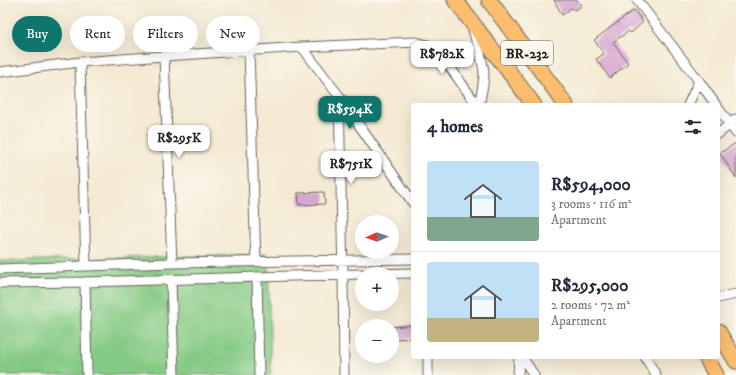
<!DOCTYPE html>
<meta charset="utf-8">
<style>
body{margin:0;font-family:"IM FELL DW Pica",serif;background:#f2f2f3;color:#1f2937;height:100vh;display:flex;flex-direction:column;font-size:15px;white-space:nowrap}
*{box-sizing:border-box;margin:0}
p{font-size:13px;color:#747a83}
.icon{flex:none;width:22px;height:22px;fill:none;stroke:currentColor;stroke-width:2;stroke-linecap:round;stroke-linejoin:round}
.map{position:relative;flex:1;overflow:hidden}
.drawer{position:absolute;left:411px;top:103px;width:309px;height:256px;display:flex;flex-direction:column;background:#fff;border-radius:4px;box-shadow:0 4px 16px #0002}
.drawer>*{flex:none}
.top-card{position:absolute;left:12px;top:16px;width:339px;height:36px;display:flex;gap:8px}
.needle{width:26px;rotate:268deg}
.controls{position:absolute;left:355px;top:215px;display:grid;gap:8px}
.controls a{display:grid;place-items:center;width:44px;height:44px;border-radius:50%;background:#fff;box-shadow:0 4px 16px #0002;font-size:20px}
.price{position:absolute;translate:-50% -34px;padding:0 9px;border-radius:8px;background:#fff;color:#222;font-size:13px;line-height:26px;filter:drop-shadow(0 1px 2px #0008)}
.price::after{content:'';position:absolute;left:50%;top:24px;width:12px;height:9px;margin-left:-6px;background:inherit;clip-path:polygon(0 0,100% 0,50% 100%)}
.price.current{background:#0f766e;color:#fff}
ul{padding:0;list-style:none}
li{display:flex;align-items:center;gap:12px;height:100px;padding:0 16px}
li+li{border-top:1px solid #e0e1e3}
li span{display:grid;place-items:center;flex:none;width:112px;height:80px;border-radius:4px;color:#555}
li>.icon{margin-inline-start:auto}
span .icon{width:48px;height:48px;fill:#fffc;stroke-width:1}
li b{font-size:17px}
h2{display:flex;justify-content:space-between;align-items:center;height:48px;padding:0 16px;font-size:17px}
.tag{padding:0 14px;border-radius:18px;background:#fff;box-shadow:0 4px 16px #0002;font-size:14px;line-height:36px}
.tag.current{background:#0f766e;color:#fff}
.map>svg:first-child{display:block}
.green{fill:#84ca84;stroke:#507350}
.building{fill:#d6a5d1}
.lines{fill:none;stroke-linecap:round;stroke-linejoin:round}
.minor-casing{stroke:#68645c;stroke-width:11}
.trunk-casing{stroke:#68645c;stroke-width:17}
.minor{stroke:#fff;stroke-width:9}
.trunk{stroke:#fbbd6e;stroke-width:15}
.labels{text-anchor:middle;stroke-width:4;stroke-linejoin:round;paint-order:stroke}
.shield{fill:#fbf7ec;stroke:#5f5e5a;stroke-width:1}
.shield-label{font-size:14px;font-weight:bold;fill:#1c1c1c}
</style>
<div class="map">
<svg width="736" height="375" viewBox="0 0 736 375">
<rect width="100%" height="100%" fill="#fbf7ec"/>
<filter id="ink" filterUnits="userSpaceOnUse"><feTurbulence type="fractalNoise" baseFrequency=".025" numOctaves="2"/><feDisplacementMap in="SourceGraphic" scale="8" xChannelSelector="R" yChannelSelector="G"/><feConvolveMatrix kernelMatrix="1 2 1 2 8 2 1 2 1" color-interpolation-filters="sRGB"/></filter>
<filter id="wash" filterUnits="userSpaceOnUse"><feTurbulence type="fractalNoise" baseFrequency=".012" numOctaves="4" result="noise"/><feDisplacementMap in="SourceGraphic" scale="16" xChannelSelector="R" yChannelSelector="G"/><feGaussianBlur stdDeviation="0.9" result="paint"/><feColorMatrix in="noise" values="0 0 0 0 0 0 0 0 0 0 0 0 0 0 0 0 0 1.4 0 .05"/><feComposite in="paint" operator="in"/></filter>
<g filter="url(#wash)">
<rect width="100%" height="100%" fill="#f4ead3"/>
<path class="green" d="M268,254L271,375H0V261Z"/>
<g id="blocks">
<path class="building" d="M554,0H577L582,5L576,10L571,8L562,15Z
M634,10L643,22L631,33L629,31L613,42L628,63L610,78L596,59L604,54L594,40Z
M736,143V178L720,153Z
M324,192L325,204L299,205L298,193Z
M413,325V338L392,339V327Z"/>
</g>
</g>
<g filter="url(#ink)">
<use href="#blocks" fill-opacity="0" stroke="#68645c" stroke-width="1"/>
<g class="lines">
<g class="minor-casing">
<path id="minor" d="M637,0L699,81L688,105
M473,30C477,44 483,59 484,73C484,84 481,95 479,105
M302,47L339,96L413,203
M249,51L256,262
M164,56L172,263
M80,62L86,266
M0,72L80,62L164,56L302,47L416,42L427,45L439,52L477,105
M699,81L716,105
M339,96L343,275L344,375
M718,108L736,133
M718,134L736,119
M0,269L172,263L413,259
M370,274L413,273
M257,277L259,375
M171,280L174,375
M85,282L87,375
M0,283L85,282L362,274
M718,298L736,294
M428,357V375
M522,357L534,375
M645,357L656,375
M518,375L519,357"/>
</g>
<g class="trunk-casing">
<path id="trunk" d="M455,0L534,105
M489,0L566,105
M718,331L736,361
M706,357L716,375"/>
</g>
<use href="#minor" class="minor"/>
<use href="#trunk" class="trunk"/>
</g>
</g>
<g class="labels">
<rect class="shield" x="501" y="41" width="52" height="24" rx="3"/>
<g class="shield-label">
<text x="527" y="58">BR-232</text>
</g>
</g>
</svg>
<div class="controls">
<a><svg class="needle" viewBox="-14 -14 28 28"><path d="M0-13l5 13h-10z" fill="#e53935"/><path d="M0 13l5-13h-10z" fill="#747a83"/></svg></a>
<a>+</a>
<a>−</a>
</div>
<b class="price" style="left:442px;top:75px">R$782K</b>
<b class="price current" style="left:350px;top:130px">R$594K</b>
<b class="price" style="left:179px;top:159px">R$295K</b>
<b class="price" style="left:351px;top:185px">R$751K</b>
<div class="top-card">
<a class="tag current">Buy</a>
<a class="tag">Rent</a>
<a class="tag">Filters</a>
<a class="tag">New</a>
</div>
<section class="drawer">
<h2>4 homes<svg class="icon" aria-label="filters" viewBox="0 0 24 24"><path d="M4 7h16M4 17h16"/><circle cx="9" cy="7" r="2"/><circle cx="15" cy="17" r="2"/></svg></h2>
<ul>
<li><span style="background:linear-gradient(#bfe0f5 70%,#7fa58c 0)"><svg class="icon" aria-label="home" viewBox="0 0 24 24"><path d="M3 11l9-7 9 7M6 9v11h12V9"/></svg></span><div><b>R$594,000</b><p>3 rooms · 116 m²</p><p>Apartment</p></div></li>
<li><span style="background:linear-gradient(#bfe0f5 70%,#c2b280 0)"><svg class="icon" aria-label="home" viewBox="0 0 24 24"><path d="M3 11l9-7 9 7M6 9v11h12V9"/></svg></span><div><b>R$295,000</b><p>2 rooms · 72 m²</p><p>Apartment</p></div></li>
</ul>
</section>
</div>
